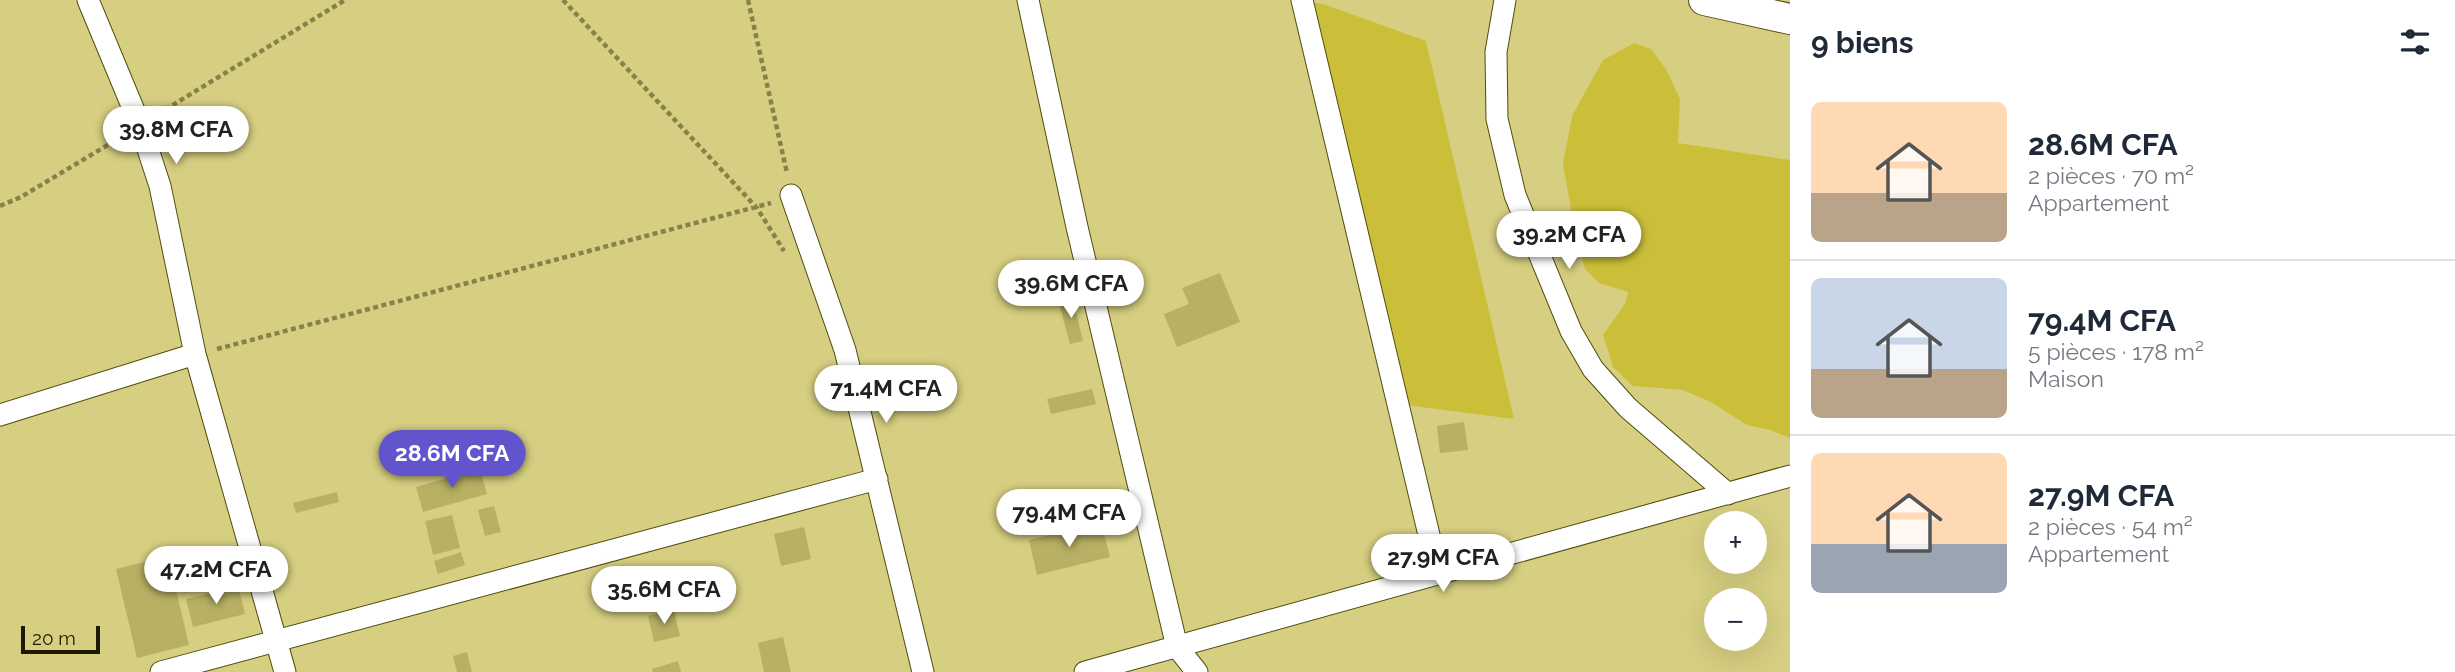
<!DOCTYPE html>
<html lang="fr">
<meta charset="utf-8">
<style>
body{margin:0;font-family:Raleway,sans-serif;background:#f6f6f7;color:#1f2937;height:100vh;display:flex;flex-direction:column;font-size:26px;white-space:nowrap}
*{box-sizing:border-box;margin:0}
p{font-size:23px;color:#747a83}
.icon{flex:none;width:38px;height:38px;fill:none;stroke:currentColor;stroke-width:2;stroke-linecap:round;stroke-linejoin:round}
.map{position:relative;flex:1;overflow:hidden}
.drawer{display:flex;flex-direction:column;background:#fff;width:665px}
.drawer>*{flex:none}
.tools{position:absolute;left:1704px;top:511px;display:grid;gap:14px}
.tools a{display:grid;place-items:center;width:63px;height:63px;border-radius:50%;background:#fff;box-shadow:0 7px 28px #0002;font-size:35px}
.scale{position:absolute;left:21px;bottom:18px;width:79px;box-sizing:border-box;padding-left:7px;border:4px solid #1d1900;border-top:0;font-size:19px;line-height:24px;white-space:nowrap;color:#1d1900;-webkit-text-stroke:5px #d6cf81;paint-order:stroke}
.price{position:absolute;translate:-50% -60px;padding:0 16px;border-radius:24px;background:#fff;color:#222;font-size:23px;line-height:46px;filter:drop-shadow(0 2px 4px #0008)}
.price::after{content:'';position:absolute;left:50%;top:42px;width:21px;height:16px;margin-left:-10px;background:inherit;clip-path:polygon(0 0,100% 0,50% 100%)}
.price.on{background:#6254cc;color:#fff}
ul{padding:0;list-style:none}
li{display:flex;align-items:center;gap:21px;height:175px;padding:0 21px}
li+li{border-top:2px solid #e0e1e3}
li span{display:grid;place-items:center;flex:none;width:196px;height:140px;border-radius:10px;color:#555}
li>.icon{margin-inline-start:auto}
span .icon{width:84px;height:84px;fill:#fffc;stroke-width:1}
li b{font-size:30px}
h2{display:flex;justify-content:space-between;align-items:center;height:84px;padding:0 21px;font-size:30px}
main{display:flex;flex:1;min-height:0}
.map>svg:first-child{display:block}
.green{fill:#cbbf3a}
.building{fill:#b8b164}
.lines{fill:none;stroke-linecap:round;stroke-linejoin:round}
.street-casing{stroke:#524c0d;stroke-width:23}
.secondary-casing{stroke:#524c0d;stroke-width:32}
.path{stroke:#87814a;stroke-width:4.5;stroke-dasharray:5 3.5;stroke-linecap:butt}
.street{stroke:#fff;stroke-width:21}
.secondary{stroke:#fff;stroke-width:30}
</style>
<main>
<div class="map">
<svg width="1790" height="672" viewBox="0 0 1790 672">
<rect width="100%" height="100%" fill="#d6cf81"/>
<path class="green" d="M1312,2L1323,4L1426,41L1514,419L1405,405Z
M1634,43L1651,49L1666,69L1680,99L1678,143L1790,160V438L1770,430L1747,425L1711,402L1683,390L1633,386L1613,367L1603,335L1625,304L1628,292L1599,283L1585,269L1574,226L1563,164L1572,116L1603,60Z"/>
<path class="building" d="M1220,273L1240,322L1177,347L1164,314L1189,304L1182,288Z
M1072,296L1083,341L1070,344L1058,299Z
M1092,389L1096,404L1051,414L1047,399Z
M1464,422L1468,450L1440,453L1437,426Z
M480,469L487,494L423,512L416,487Z
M337,492L339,502L296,513L293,503Z
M494,506L501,532L485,536L478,510Z
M452,515L460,548L433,555L425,521Z
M1101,522L1110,557L1037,575L1029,540Z
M804,527L811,559L781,566L774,534Z
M229,548L238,577L185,593L177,563Z
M461,552L465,565L438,574L434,561Z
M168,556L189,645L137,658L116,569Z
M238,586L245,614L193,627L186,599Z
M674,610L680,636L654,642L648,616Z
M783,637L791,672H764L758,643Z
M467,652L472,672H457L453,656Z
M678,661L681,672H653L652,669Z"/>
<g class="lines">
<g class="street-casing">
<path id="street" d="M88,0L140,125L160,186L195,354L285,672
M1028,0L1077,227L1177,647L1197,672
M1302,0L1438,573
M1505,0L1496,52L1497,119L1515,195L1571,331L1593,369L1628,408L1728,494
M791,195L845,350L923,672
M0,415L195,354
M161,672L877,479
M1085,672L1790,476"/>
</g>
<g class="secondary-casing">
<path id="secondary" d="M1704,0L1790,19"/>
</g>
<path class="path" d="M563,0L757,208L784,251
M748,0L787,173
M158,114L345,0
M0,206L21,197L121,137
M217,349L771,203"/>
<use href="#street" class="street"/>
<use href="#secondary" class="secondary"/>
</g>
</svg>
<div class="tools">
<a>+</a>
<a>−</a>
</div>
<div class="scale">20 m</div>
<b class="price" style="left:176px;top:166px">39.8M CFA</b>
<b class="price" style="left:1569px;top:271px">39.2M CFA</b>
<b class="price" style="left:1071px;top:320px">39.6M CFA</b>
<b class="price" style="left:886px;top:425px">71.4M CFA</b>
<b class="price on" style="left:452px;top:490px">28.6M CFA</b>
<b class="price" style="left:1069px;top:549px">79.4M CFA</b>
<b class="price" style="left:1443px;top:594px">27.9M CFA</b>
<b class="price" style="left:216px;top:606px">47.2M CFA</b>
<b class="price" style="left:664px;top:626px">35.6M CFA</b>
</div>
<section class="drawer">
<h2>9 biens<svg class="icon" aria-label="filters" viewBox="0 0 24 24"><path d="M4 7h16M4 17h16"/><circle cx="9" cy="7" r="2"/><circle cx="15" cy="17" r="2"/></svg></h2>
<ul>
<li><span style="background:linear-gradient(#ffd9b3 65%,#b9a48a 0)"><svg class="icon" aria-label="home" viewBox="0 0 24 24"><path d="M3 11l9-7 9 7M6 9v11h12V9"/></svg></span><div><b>28.6M CFA</b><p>2 pièces · 70 m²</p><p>Appartement</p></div></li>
<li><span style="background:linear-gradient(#c9d6e8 65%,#b9a48a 0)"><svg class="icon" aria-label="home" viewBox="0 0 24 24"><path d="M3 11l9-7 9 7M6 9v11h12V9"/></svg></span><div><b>79.4M CFA</b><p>5 pièces · 178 m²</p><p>Maison</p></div></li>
<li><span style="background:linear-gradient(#ffd9b3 65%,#9aa5b1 0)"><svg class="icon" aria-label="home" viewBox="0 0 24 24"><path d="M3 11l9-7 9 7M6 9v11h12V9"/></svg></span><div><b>27.9M CFA</b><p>2 pièces · 54 m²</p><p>Appartement</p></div></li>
</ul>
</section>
</main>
